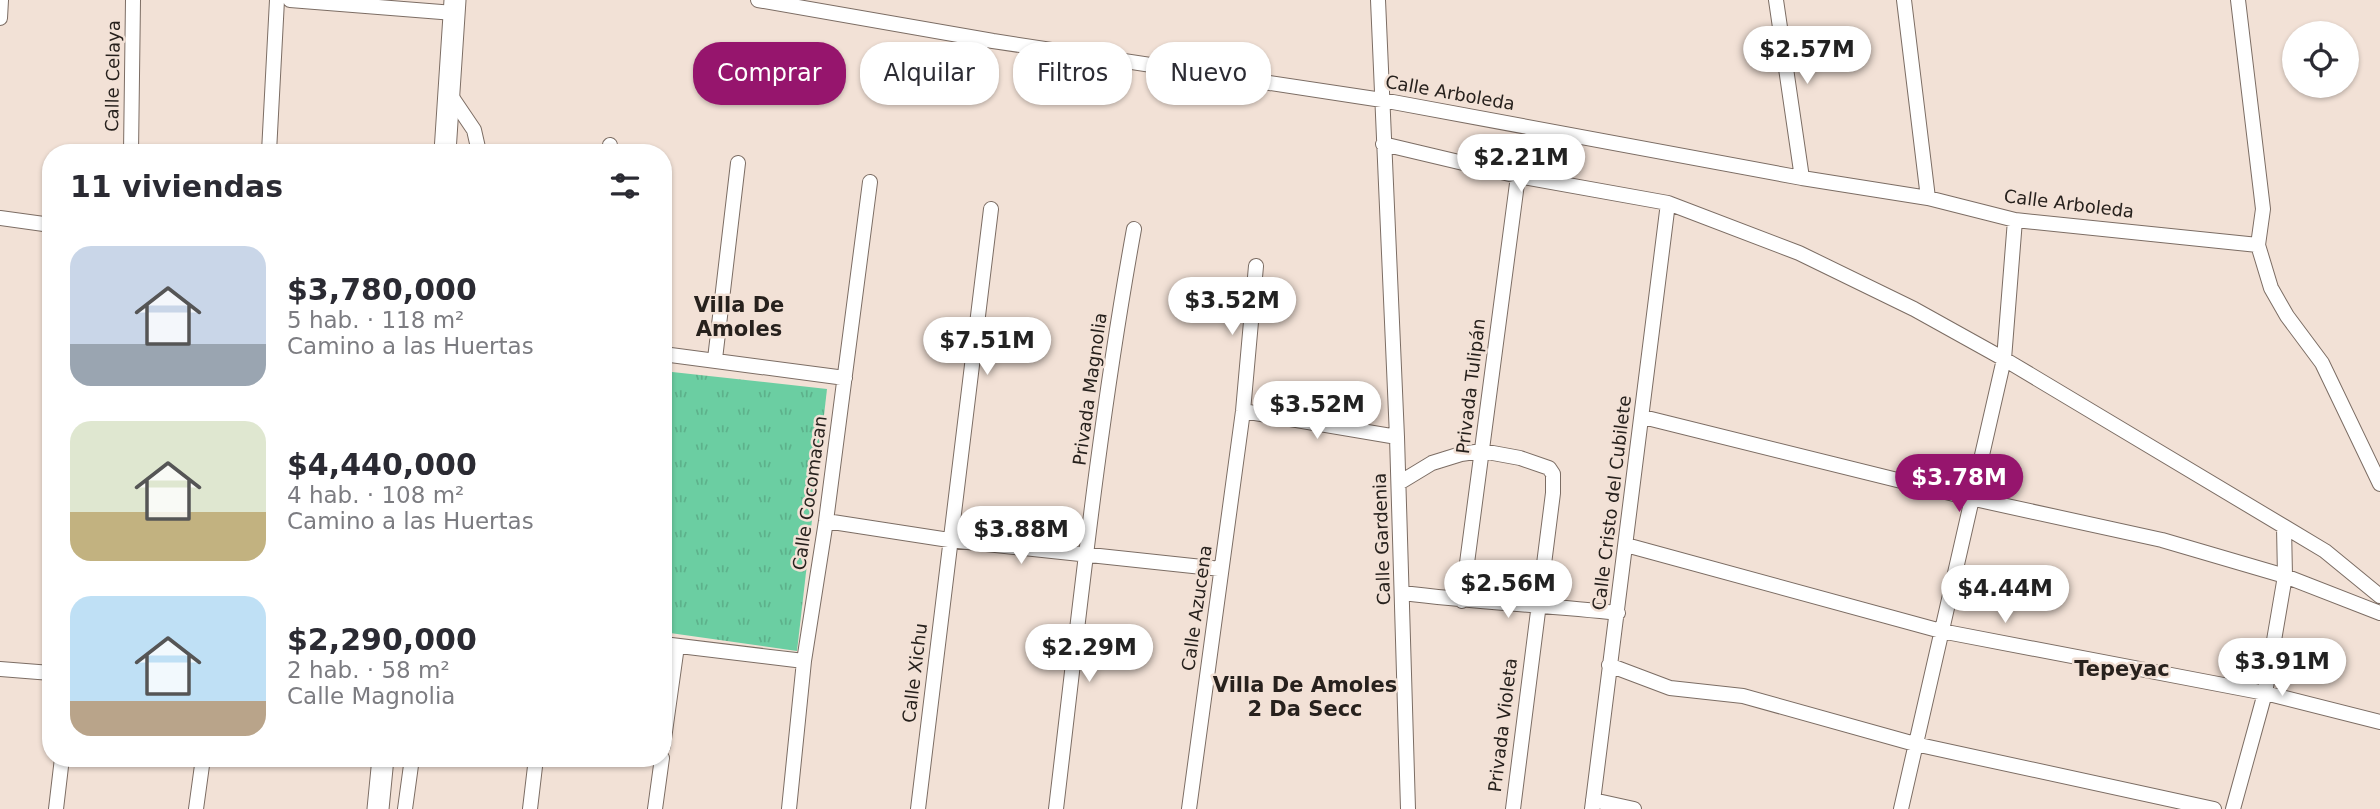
<!DOCTYPE html>
<html lang="es">
<meta charset="utf-8">
<style>
body{margin:0;font-family:"DejaVu Sans",sans-serif;background:#f2f2f3;color:#2b2b33;height:100vh;display:flex;flex-direction:column;font-size:26px;white-space:nowrap}
*{box-sizing:border-box;margin:0}
p{font-size:23px;color:#7c7c81}
.icon{flex:none;width:38px;height:38px;fill:none;stroke:currentColor;stroke-width:2;stroke-linecap:round;stroke-linejoin:round}
.map{position:relative;flex:1;overflow:hidden}
.drawer{position:absolute;left:42px;top:144px;width:630px;height:623px;display:flex;flex-direction:column;background:#fff;border-radius:28px;box-shadow:0 2px 5px #0004}
.drawer>*{flex:none}
.banner{position:absolute;left:693px;top:42px;width:665px;height:63px;display:flex;gap:14px}
.buttons{position:absolute;left:2282px;top:21px;display:grid;gap:14px}
.buttons a{display:grid;place-items:center;width:77px;height:77px;border-radius:50%;background:#fff;box-shadow:0 2px 5px #0004;font-size:35px}
.price{position:absolute;translate:-50% -60px;padding:0 16px;border-radius:24px;background:#fff;color:#222;font-size:23px;line-height:46px;filter:drop-shadow(0 2px 4px #0008)}
.price::after{content:'';position:absolute;left:50%;top:42px;width:21px;height:16px;margin-left:-10px;background:inherit;clip-path:polygon(0 0,100% 0,50% 100%)}
.price.on{background:#96156d;color:#fff}
ul{padding:0;list-style:none}
li{display:flex;align-items:center;gap:21px;height:175px;padding:0 28px}
li span{display:grid;place-items:center;flex:none;width:196px;height:140px;border-radius:21px;color:#555}
li>.icon{margin-inline-start:auto}
span .icon{width:84px;height:84px;fill:#fffc;stroke-width:1}
li b{font-size:30px}
h2{display:flex;justify-content:space-between;align-items:center;height:84px;padding:0 28px;font-size:30px}
.pill{padding:0 24px;border-radius:28px;background:#fff;box-shadow:0 2px 5px #0004;font-size:24px;line-height:63px}
.pill.on{background:#96156d;color:#fff}
.map>svg:first-child{display:block}
.grass{fill:url(#grass-tufts)}
.lines{fill:none;stroke-linecap:round;stroke-linejoin:round}
.street-casing{stroke:#7c6d64;stroke-width:16}
.secondary-casing{stroke:#7c6d64;stroke-width:23}
.street{stroke:#fff;stroke-width:14}
.secondary{stroke:#fff;stroke-width:21}
.labels{text-anchor:middle;stroke-width:5;stroke-linejoin:round;paint-order:stroke}
.street-label{font-size:18px;fill:#27211d;stroke:#f2e1d6}
.quarter-label{font-size:21px;font-weight:bold;fill:#27211d;stroke:#f2e1d6}
</style>
<div class="map">
<svg width="2380" height="809" viewBox="0 0 2380 809">
<defs>
<pattern id="grass-tufts" width="24" height="20" patternUnits="userSpaceOnUse" patternTransform="scale(1.75)"><rect width="24" height="20" fill="#6bcea2"/><path d="M3 7l-1-3M5 7V3M7 7l1-3M15 17l-1-3M17 17v-4M19 17l1-3" fill="none" stroke="#5db18b"/></pattern>
</defs>
<rect width="100%" height="100%" fill="#f2e1d6"/>
<path class="grass" d="M663,371L827,389L797,651L663,632Z"/>
<g class="lines">
<g class="street-casing">
<path id="street" d="M290,0L454,13
M758,0L993,41L1382,100L1802,178L1928,198L2015,220L2258,245
M1378,0L1397,437L1408,809
M1776,0L1802,178
M1904,0L1928,198
M2238,0L2263,209L2258,245L2271,288L2287,316L2322,363L2380,484
M0,18L1,0
M449,93L474,130L479,152
M1383,144L1518,176L1668,203L1799,253L1914,309L2004,359L2325,551L2380,596
M131,152L133,0
M269,152L277,0
M609,152L610,145
M0,218L51,225
M663,354L845,378
M715,359L738,163
M1243,411L1397,437
M1643,417L1970,498L2162,540L2285,576L2380,613
M1399,483L1432,463L1461,454L1482,451L1520,458L1549,468L1553,474V493L1513,809
M826,521L949,540L1221,569
M1626,545L1941,631L2265,693L2380,722
M1403,593C1474,602 1546,605 1618,613
M1462,601L1518,176
M663,644L804,661
M1609,665L1670,688L1743,696L1915,744L2214,809
M0,669L51,673
M663,746L677,646
M1593,800L1634,809
M56,809L62,758
M196,809L203,758
M405,809L412,758
M530,809L536,758
M655,809L662,758
M789,809L804,661L826,521L870,182
M918,809L991,209
M1056,809C1079,615 1099,421 1134,229
M1189,809L1243,411L1256,266
M1592,809L1668,203
M1901,809L2004,359L2015,220
M2233,809L2265,693L2285,576L2284,527"/>
</g>
<g class="secondary-casing">
<path id="secondary" d="M445,152L455,0
M378,809L383,758"/>
</g>
<use href="#street" class="street"/>
<use href="#secondary" class="secondary"/>
</g>
<g class="labels">
<g class="street-label">
<text transform="translate(113 76) rotate(-89)" y="6">Calle Celaya</text>
<text transform="translate(1450 93) rotate(10)" y="6">Calle Arboleda</text>
<text transform="translate(2069 204) rotate(7)" y="6">Calle Arboleda</text>
<text transform="translate(1471 386) rotate(-83)" y="6">Privada Tulipán</text>
<text transform="translate(1090 389) rotate(-82)" y="6">Privada Magnolia</text>
<text transform="translate(810 493) rotate(-82)" y="6">Calle Cocomacan</text>
<text transform="translate(1612 503) rotate(-83)" y="6">Calle Cristo del Cubilete</text>
<text transform="translate(1382 539) rotate(-92)" y="6">Calle Gardenia</text>
<text transform="translate(1197 608) rotate(-82)" y="6">Calle Azucena</text>
<text transform="translate(915 673) rotate(-83)" y="6">Calle Xichu</text>
<text transform="translate(1503 725) rotate(-83)" y="6">Privada Violeta</text>
</g>
<g class="quarter-label">
<text x="739" y="312">Villa De<tspan x="739" dy="24">Amoles</tspan></text>
<text x="2122" y="676">Tepeyac</text>
<text x="1305" y="692">Villa De Amoles<tspan x="1305" dy="24">2 Da Secc</tspan></text>
</g>
</g>
</svg>
<div class="buttons">
<a><svg class="icon" aria-label="locate" viewBox="0 0 24 24"><circle cx="12" cy="12" r="6"/><path d="M12 2v4M12 18v4M2 12h4M18 12h4"/></svg></a>
</div>
<b class="price" style="left:1807px;top:86px">$2.57M</b>
<b class="price" style="left:1521px;top:194px">$2.21M</b>
<b class="price" style="left:1232px;top:337px">$3.52M</b>
<b class="price" style="left:987px;top:377px">$7.51M</b>
<b class="price" style="left:1317px;top:441px">$3.52M</b>
<b class="price on" style="left:1959px;top:514px">$3.78M</b>
<b class="price" style="left:1021px;top:566px">$3.88M</b>
<b class="price" style="left:1508px;top:620px">$2.56M</b>
<b class="price" style="left:2005px;top:625px">$4.44M</b>
<b class="price" style="left:1089px;top:684px">$2.29M</b>
<b class="price" style="left:2282px;top:698px">$3.91M</b>
<div class="banner">
<a class="pill on">Comprar</a>
<a class="pill">Alquilar</a>
<a class="pill">Filtros</a>
<a class="pill">Nuevo</a>
</div>
<section class="drawer">
<h2>11 viviendas<svg class="icon" aria-label="filters" viewBox="0 0 24 24"><path d="M4 7h16M4 17h16"/><circle cx="9" cy="7" r="2"/><circle cx="15" cy="17" r="2"/></svg></h2>
<ul>
<li><span style="background:linear-gradient(#c9d6e8 70%,#9aa5b1 0)"><svg class="icon" aria-label="home" viewBox="0 0 24 24"><path d="M3 11l9-7 9 7M6 9v11h12V9"/></svg></span><div><b>$3,780,000</b><p>5 hab. · 118 m²</p><p>Camino a las Huertas</p></div></li>
<li><span style="background:linear-gradient(#dfe7d0 65%,#c2b280 0)"><svg class="icon" aria-label="home" viewBox="0 0 24 24"><path d="M3 11l9-7 9 7M6 9v11h12V9"/></svg></span><div><b>$4,440,000</b><p>4 hab. · 108 m²</p><p>Camino a las Huertas</p></div></li>
<li><span style="background:linear-gradient(#bfe0f5 75%,#b9a48a 0)"><svg class="icon" aria-label="home" viewBox="0 0 24 24"><path d="M3 11l9-7 9 7M6 9v11h12V9"/></svg></span><div><b>$2,290,000</b><p>2 hab. · 58 m²</p><p>Calle Magnolia</p></div></li>
</ul>
</section>
</div>
